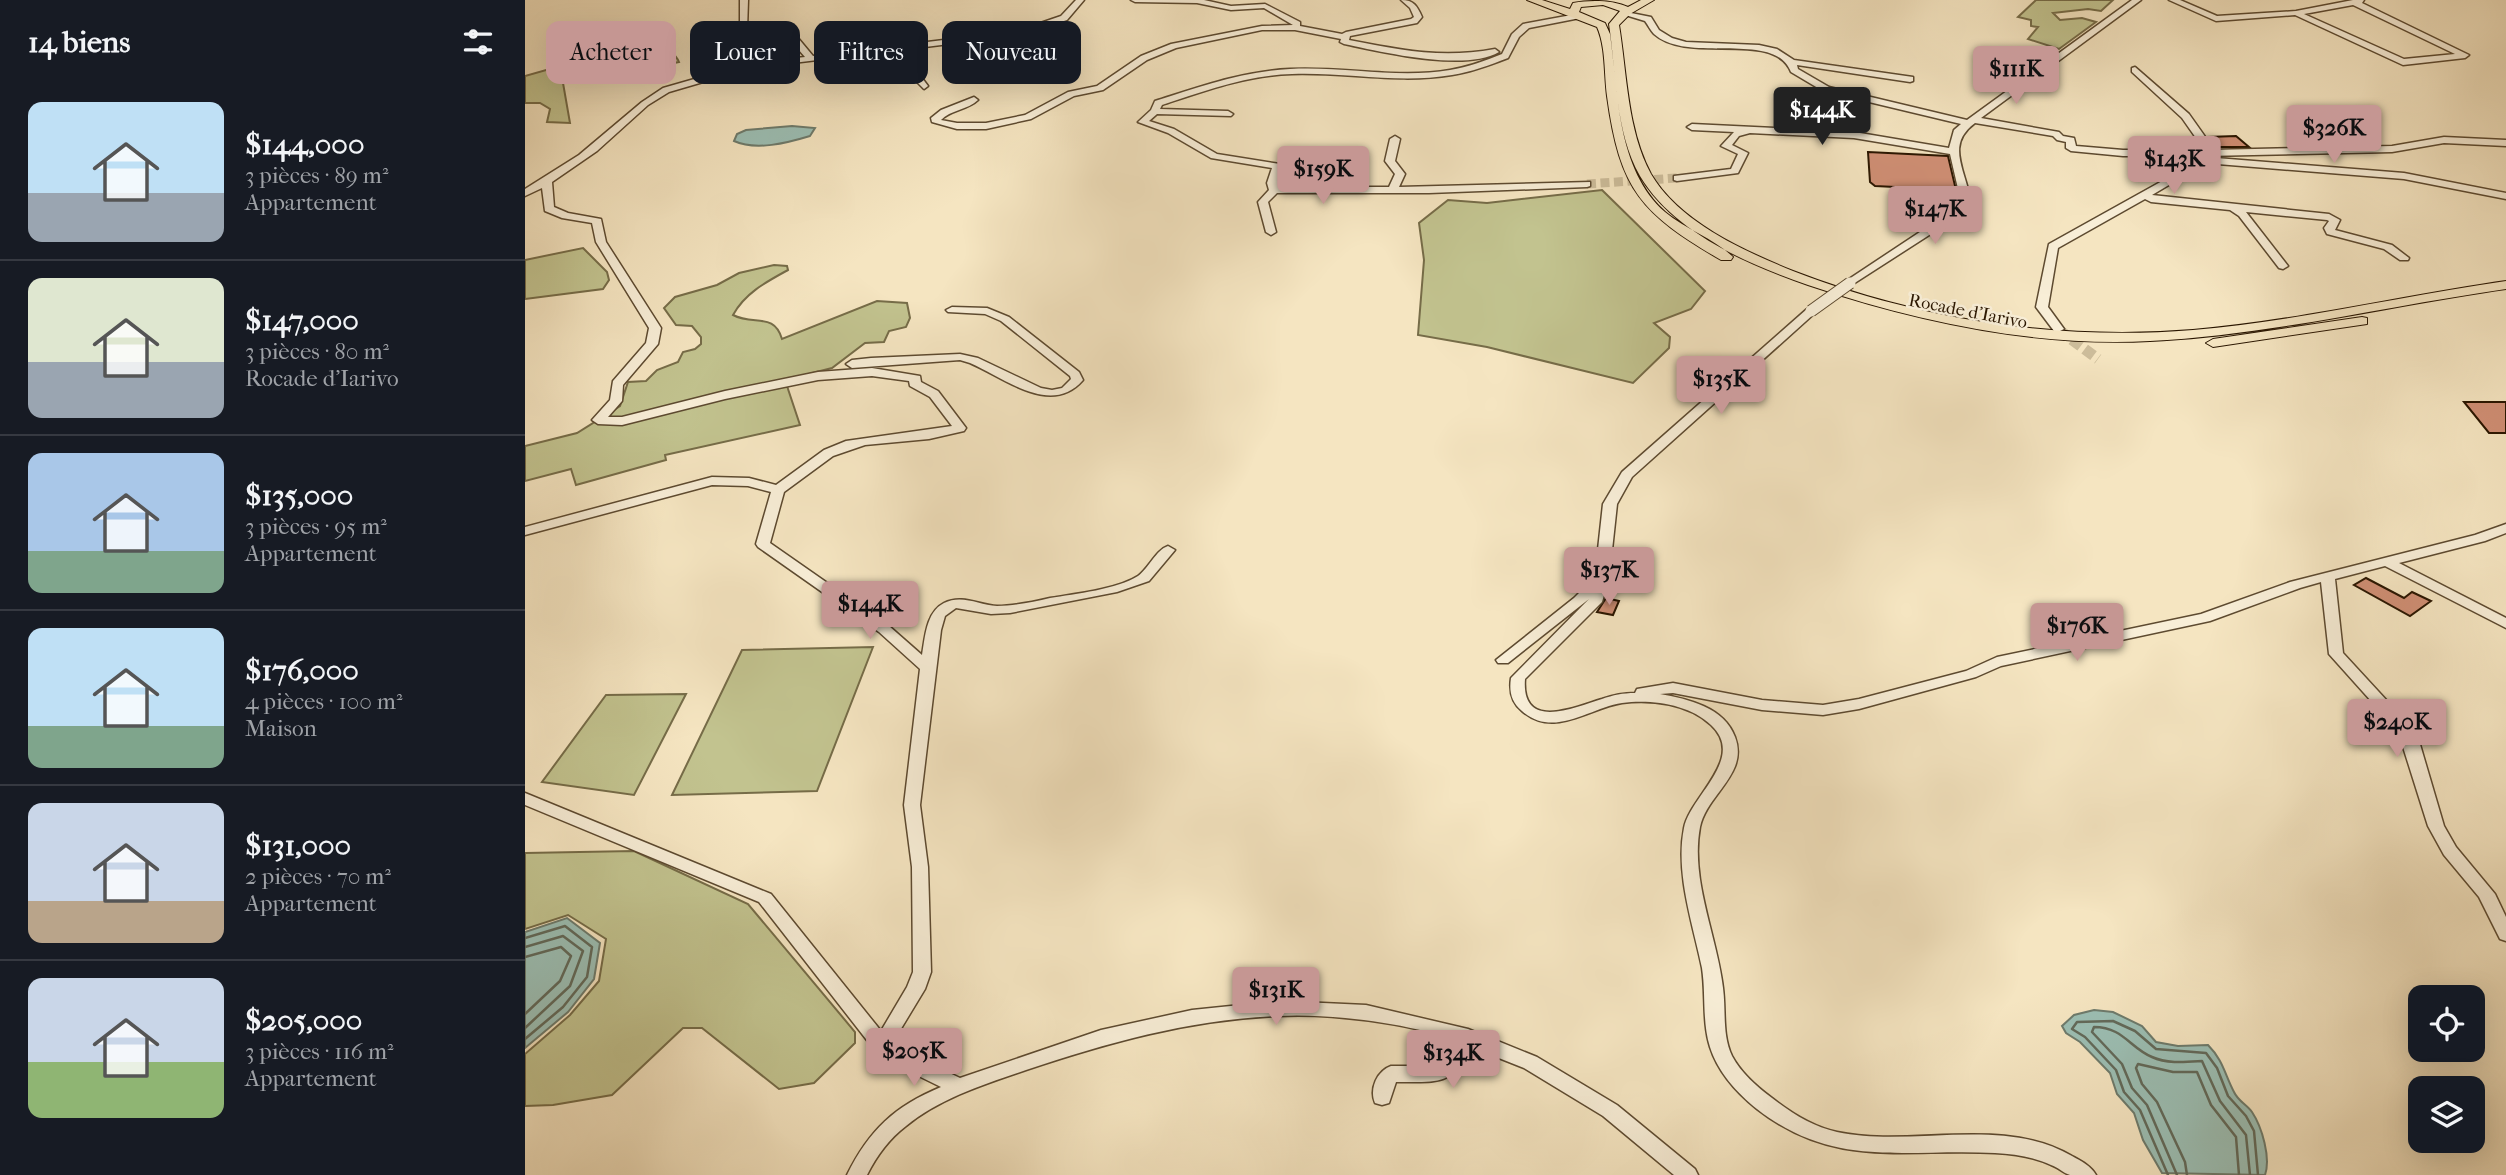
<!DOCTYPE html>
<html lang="fr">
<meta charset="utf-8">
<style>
body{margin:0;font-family:"IM FELL French Canon",serif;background:#20242c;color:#f1f3f6;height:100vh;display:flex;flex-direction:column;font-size:26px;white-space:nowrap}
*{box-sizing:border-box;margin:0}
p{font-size:23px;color:#9ea1a6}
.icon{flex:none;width:38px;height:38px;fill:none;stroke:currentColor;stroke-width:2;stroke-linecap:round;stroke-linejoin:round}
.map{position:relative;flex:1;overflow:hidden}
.sheet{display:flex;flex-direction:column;background:#171b24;width:525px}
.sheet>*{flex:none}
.hud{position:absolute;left:21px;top:21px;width:665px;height:63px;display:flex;gap:14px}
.tools{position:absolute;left:1883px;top:985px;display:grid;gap:14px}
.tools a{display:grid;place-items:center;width:77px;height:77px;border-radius:14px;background:#171b24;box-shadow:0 7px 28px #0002;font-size:35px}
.price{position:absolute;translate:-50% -60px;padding:0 16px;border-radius:7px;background:#c59692;color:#111;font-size:23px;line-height:46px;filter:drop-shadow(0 2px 4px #0008)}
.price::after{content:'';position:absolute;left:50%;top:42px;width:21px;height:16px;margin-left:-10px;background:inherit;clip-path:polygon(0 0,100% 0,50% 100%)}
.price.current{background:#222;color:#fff}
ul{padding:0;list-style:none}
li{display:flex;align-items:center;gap:21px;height:175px;padding:0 28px}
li+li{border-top:2px solid #363941}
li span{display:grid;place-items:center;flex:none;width:196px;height:140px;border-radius:14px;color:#555}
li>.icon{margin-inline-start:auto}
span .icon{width:84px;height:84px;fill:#fffc;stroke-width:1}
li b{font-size:30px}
h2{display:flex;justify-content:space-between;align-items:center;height:84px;padding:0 28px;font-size:30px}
.chip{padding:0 24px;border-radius:14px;background:#171b24;box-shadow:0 7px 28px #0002;font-size:24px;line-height:63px}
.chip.current{background:#c59692;color:#111}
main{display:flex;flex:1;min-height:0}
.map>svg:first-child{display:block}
.green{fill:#c2c38f;stroke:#766c48;stroke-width:2}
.water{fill:#9cbfb4;stroke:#6e7b6c;stroke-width:2}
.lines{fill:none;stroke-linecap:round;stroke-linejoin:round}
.shore{stroke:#636a5a;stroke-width:2.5}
.building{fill:#d08f75;stroke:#2a1600;stroke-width:2}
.minor-tunnel-far1{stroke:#ccbc9a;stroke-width:9;stroke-dasharray:9 4.5;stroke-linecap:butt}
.minor-tunnel{stroke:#ccbc9a;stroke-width:11;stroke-dasharray:11 5;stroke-linecap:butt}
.minor-casing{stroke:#5d4a30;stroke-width:3}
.major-casing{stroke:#2a1600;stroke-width:2}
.minor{fill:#f8eed7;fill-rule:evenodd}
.major{fill:#f5e5c1;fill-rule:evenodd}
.minor-bridge-casing{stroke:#5d4a30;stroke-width:13;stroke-linecap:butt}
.minor-bridge{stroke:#f8eed7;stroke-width:11}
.labels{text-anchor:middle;stroke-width:5;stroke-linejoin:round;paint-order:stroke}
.far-street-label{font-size:18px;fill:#2a1600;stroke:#f8eed7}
</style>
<main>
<section class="sheet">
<h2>14 biens<svg class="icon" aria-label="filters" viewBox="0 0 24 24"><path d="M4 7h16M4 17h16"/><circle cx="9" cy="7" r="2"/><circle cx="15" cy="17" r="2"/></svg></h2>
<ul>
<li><span style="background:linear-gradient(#bfe0f5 65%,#9aa5b1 0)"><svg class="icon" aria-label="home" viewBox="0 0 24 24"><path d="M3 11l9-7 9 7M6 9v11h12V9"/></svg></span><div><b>$144,000</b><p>3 pièces · 89 m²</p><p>Appartement</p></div></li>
<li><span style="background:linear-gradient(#dfe7d0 60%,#9aa5b1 0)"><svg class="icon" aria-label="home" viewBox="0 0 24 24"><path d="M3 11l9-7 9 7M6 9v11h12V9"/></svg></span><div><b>$147,000</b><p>3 pièces · 80 m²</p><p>Rocade d'Iarivo</p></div></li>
<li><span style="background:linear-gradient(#a9c7e8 70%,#7fa58c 0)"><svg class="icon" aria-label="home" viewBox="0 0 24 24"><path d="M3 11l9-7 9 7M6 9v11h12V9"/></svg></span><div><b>$135,000</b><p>3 pièces · 95 m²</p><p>Appartement</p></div></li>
<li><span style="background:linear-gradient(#bfe0f5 70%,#7fa58c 0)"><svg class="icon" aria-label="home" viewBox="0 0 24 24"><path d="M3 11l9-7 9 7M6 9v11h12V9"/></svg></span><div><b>$176,000</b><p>4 pièces · 100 m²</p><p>Maison</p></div></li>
<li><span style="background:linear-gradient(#c9d6e8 70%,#b9a48a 0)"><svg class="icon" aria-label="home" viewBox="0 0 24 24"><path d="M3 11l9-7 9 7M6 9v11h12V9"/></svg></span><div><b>$131,000</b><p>2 pièces · 70 m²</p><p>Appartement</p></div></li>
<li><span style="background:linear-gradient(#c9d6e8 60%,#8fb573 0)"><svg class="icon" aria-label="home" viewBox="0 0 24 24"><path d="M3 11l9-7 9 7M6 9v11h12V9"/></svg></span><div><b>$205,000</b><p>3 pièces · 116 m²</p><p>Appartement</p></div></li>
</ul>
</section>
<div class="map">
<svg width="1981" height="1175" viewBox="0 0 1981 1175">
<rect width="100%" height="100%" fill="#f5e5c1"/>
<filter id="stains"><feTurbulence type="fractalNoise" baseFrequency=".00286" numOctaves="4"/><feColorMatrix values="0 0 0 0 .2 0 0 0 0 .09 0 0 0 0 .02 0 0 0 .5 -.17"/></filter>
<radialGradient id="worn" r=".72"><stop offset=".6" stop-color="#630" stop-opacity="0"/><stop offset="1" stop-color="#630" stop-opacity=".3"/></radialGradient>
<path class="green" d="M1511,0H1588L1576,11L1563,9L1528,13L1535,20L1557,18L1571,22L1534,49L1503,39L1513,27L1506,26V20L1493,17Z
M93,45C111,45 146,42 154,62L131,67L115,57L93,62L55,57Z
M35,66L41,69L38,83L45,123L22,122L25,109L15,103H0V76Z
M1077,190L1180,291L1166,309L1129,323L1145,337L1144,348L1108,383L962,347L893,335L899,260L894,223L923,200L962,203Z
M58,248L82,272L84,280L78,289L0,299V260Z
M249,265L262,266L263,270C241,282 220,293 208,315C229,326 249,312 257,339L352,301L382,303L385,318L381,327L364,331L359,342L340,343L307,368L260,380L275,425L140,455L141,460L51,485L46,469L0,481V446L52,433L95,406L103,382L121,381L132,370L153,362L158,352L170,349L176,344V337L167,326L151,325L139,308L150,297L192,285L214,273Z
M348,647L292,791L147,795L217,650Z
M161,694L109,795L17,782L81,695Z
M109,851L223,904L330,1032V1043L289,1083L254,1089L177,1028H158L87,1095L28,1105L0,1106V1054L45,1015L74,981L81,939L43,915L0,929V853Z"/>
<path class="water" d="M267,126L290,128L285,136C262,143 231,151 209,141L212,134L221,130Z
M42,918L75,943L69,979L43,1012L0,1048V932Z
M1569,1010L1588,1012L1617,1026L1631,1042L1653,1046L1683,1045C1698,1060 1700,1075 1709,1092C1713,1101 1722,1105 1727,1112C1737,1127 1746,1158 1740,1175L1637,1173L1618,1140L1609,1113L1592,1094L1585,1073L1555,1042L1541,1033L1537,1026L1549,1015Z"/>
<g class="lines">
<path class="shore" d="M0,938L40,926L67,947L62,977L38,1007L0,1039
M0,947L38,936L58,951L45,986L0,1028
M0,957L36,947L46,956L35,981L0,1014
M1643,1175L1615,1110L1599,1092L1591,1070L1560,1037L1547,1029L1552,1022L1588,1021L1610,1031L1631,1049L1681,1053L1692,1068L1703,1096L1721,1116L1729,1131L1733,1175
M1652,1175L1622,1105L1607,1088L1597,1064L1567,1032L1569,1027C1598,1027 1605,1048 1627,1057C1642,1064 1661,1062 1677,1061L1695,1101L1721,1135L1725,1175
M1662,1175L1660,1162L1632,1102L1617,1084L1611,1068L1613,1064L1648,1072H1672L1686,1105L1711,1137L1714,1175"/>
</g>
<path class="building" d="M1711,136L1724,147H1687L1683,137Z
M1343,152L1423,156L1431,190L1350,186L1345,182Z
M1939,402H1981V433H1964Z
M1841,578L1879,598L1887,592L1906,601L1885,616L1829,585Z
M1081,598L1094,601L1088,615L1072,612Z"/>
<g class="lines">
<path class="minor-tunnel-far1" d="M1062,184L1152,178"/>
<path class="minor-tunnel" d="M1534,330L1573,359"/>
<g class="minor-casing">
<path id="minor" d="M215,0H223L222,30L273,38L288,56L492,31L536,16L551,0H559L542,20L496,35L392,48L393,53L375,72L394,74L403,86L399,89L388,78L368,77L364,74L385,51L383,49L226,68L144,92L123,105L72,151L27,182L29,207L43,213L76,219L81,242L136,328L133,344L98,385L97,401L83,417H97L200,391L293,372L347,368L395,376L396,382L413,391L441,428L439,431L404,439L340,445L308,456L259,492L245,543L364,626L397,655C400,638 401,612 419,603C437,594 454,605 472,606C489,606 508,602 525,598C550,594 593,589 613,576C624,568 631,550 643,546L650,550L624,581L592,592L485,613L466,614L431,608L420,616L416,630L395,805L403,867L406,972L400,989L374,1032L372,1048L435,1078L576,1030L667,1010L755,1001L841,1005L943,1029L1012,1057L1092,1105L1170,1169L1173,1175H1149L1078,1116L999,1068L946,1047C925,1088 913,1081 871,1082L864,1103L857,1105L850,1103C844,1089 852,1071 866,1066H911L921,1057L931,1041C885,1023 803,1013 753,1016C664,1020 585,1042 501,1070C460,1084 415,1098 381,1126C364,1139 352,1155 342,1175H322C344,1130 370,1106 416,1087L355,1057L234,902L0,805V793L246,894L356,1031L382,987L388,972L387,867L379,805L395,669L354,632L233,547L231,544L246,492L223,486L187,485L0,535V527L187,477L224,478L251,485L299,450L321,441L427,426L405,397L385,386L384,381L347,376L293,380L200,399L97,425L73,424L67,420L85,400L88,381L121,343L124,328L71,242L67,223L37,218L20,211L17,188L0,196V189L54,155L117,102L138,88L225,63L280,57L267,42L215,34Z
M606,0H679L706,6L740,4L775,22V26L817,34L821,32L886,19L889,17L885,8L876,0C889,0 892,6 897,17L892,23L825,36L824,40C876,50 916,59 970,49L974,52C940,72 857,52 819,44L815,42L816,39L770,30H737L651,48L622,60L578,90L549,96L506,119L461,129H432L407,122L406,118L416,110L449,97L453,100C443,110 425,110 416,120L432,123H461L500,115L543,92L572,86L616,56L646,44L737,26L768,25L739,8L706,10L672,3L610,2Z
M1607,0H1616L1456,118L1534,132L1538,136L1549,138L1551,146L1598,150H1676L1671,138L1657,118L1607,72V68L1610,67L1664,114L1681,138L1685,150L1867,146L1919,137L1981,140V146L1919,143L1867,152L1681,156L1679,157L1879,173L1981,193V199L1879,179L1680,163L1676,161L1654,179L1627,195L1804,214L1815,220L1810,230L1867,245L1884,258L1883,260H1875L1859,249L1802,234L1799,228L1804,221L1802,220L1721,212L1763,266L1758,269L1754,268L1714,216L1705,210L1626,202L1620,199L1533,248L1523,307L1539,329L1533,332L1529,331L1511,307L1524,244L1648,175L1670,156H1598L1546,151L1541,148V142L1532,140L1528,136L1450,123C1423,143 1437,164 1444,193L1442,195L1412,230L1325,286L1320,283L1321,281L1404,226L1434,193L1425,154L1329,138L1225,133L1214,136L1207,145L1223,153L1213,173L1152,181L1149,180V176L1206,169L1213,154L1196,146L1209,132L1167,130L1162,127L1167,124L1329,132L1424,148L1429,130L1436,124L1298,91L1266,72C1249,29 1163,65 1129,34C1126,31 1123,25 1120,21L1097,14L1101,12L1126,17L1134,30L1147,38L1161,42L1234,45L1252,49L1269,60L1388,77V81L1385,82L1272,65L1273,69L1304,87L1442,120Z
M1644,0H1655L1692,16L1771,11L1828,0H1839L1837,3L1944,55L1940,58L1878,65L1770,15L1691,21ZM1828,5L1930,54L1879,59L1779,14Z
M1052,14L1056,16L1055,18L1004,28L994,37L983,58C965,65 946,72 927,75C874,84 820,72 767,74C722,75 679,91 637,105L635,109L703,111L708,114L706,116L632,114L624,121L649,129L692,154L755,164L753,187H864L870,174L860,161L865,139L870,136L875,139L870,161L880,174L874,187L1065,182V186L1062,187L904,193H752L743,202L751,232L746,235L741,232L733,202L744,190L742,183L747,168L686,158L643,133L613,122L626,110L630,101C674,87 718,71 765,69C819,66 872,79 925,70C943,67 960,61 977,54L987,34L998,24Z
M427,307L462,308L484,317L554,372L558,380C526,417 480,378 445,363L435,360L327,368L321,364L327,360L346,358L435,354L453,358L516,388L527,390L537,388L546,379L545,376L476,321L460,314L423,312L421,310Z
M1286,308L1292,311L1290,313L1107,477L1092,504L1084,578L1077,602L1000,679C996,732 1050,707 1077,699C1088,695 1098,693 1110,693L1112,689L1148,683L1237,700L1298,705L1334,699L1441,671L1472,657L1676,614L1765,582L1950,535L1981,524V533L1960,541L1874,563L1981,618V628L1860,566L1810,579L1818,653L1888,729L1894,741L1919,826L1931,847L1970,894L1981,917V941L1975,939L1954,897L1919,855L1903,826L1873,731L1804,654L1796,582L1775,588L1685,621L1476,666L1451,677L1334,709L1298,715L1237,710L1148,693L1135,694C1163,699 1199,707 1210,737C1224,774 1182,794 1175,827C1165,880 1192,936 1198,988C1201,1011 1197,1035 1207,1056C1216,1073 1232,1087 1247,1098C1266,1113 1288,1127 1312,1132C1386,1148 1478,1115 1547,1156C1556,1161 1566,1166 1571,1175C1563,1175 1552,1175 1545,1175C1538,1173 1533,1167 1526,1165C1509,1157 1489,1154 1470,1153C1380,1148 1310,1170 1232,1109C1212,1093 1193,1072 1185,1047C1177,1022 1181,994 1177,968C1168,924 1150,873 1159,828C1165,796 1222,758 1186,725C1164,704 1126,699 1097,703C1064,708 1029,739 997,711C986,702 984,691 986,678L1064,599L983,663H973L971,660L1049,598L1070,577L1078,504L1097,472L1282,309Z"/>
</g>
<g class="major-casing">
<path id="major" d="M1002,0H1017L1045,9L1048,3C1066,0 1087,0 1103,7L1116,0H1129L1105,14L1094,25C1102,73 1102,130 1126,174C1154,222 1219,251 1268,271C1395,320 1533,341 1668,330C1773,321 1876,296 1981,281V289C1862,306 1745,335 1625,341C1509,347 1393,322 1283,285C1223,264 1149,233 1115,176C1090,132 1091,72 1084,24L1095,11L1078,5L1056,7L1054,12L1080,23L1085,34C1093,92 1092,170 1140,212C1160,229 1190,239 1208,257L1206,260H1196C1116,213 1095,191 1082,96C1079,74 1081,47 1072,27Z
M1837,317L1842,318V324L1688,347L1681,343L1688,339Z"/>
</g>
<use href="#minor" class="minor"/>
<use href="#major" class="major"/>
<g class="minor-bridge-casing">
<path id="minor-bridge" d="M1286,311L1325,283"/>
</g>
<use href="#minor-bridge" class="minor-bridge"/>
</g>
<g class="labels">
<g class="far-street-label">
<text transform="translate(1443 311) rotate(11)" y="6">Rocade d'Iarivo</text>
</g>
</g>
<rect width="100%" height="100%" filter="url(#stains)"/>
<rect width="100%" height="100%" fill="url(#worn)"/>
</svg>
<div class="tools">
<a><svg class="icon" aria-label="locate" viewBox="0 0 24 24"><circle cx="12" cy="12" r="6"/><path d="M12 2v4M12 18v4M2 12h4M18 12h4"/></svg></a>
<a><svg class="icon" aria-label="layers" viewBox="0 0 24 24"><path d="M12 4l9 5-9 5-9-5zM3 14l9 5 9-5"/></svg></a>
</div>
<b class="price" style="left:1491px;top:106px">$111K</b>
<b class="price current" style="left:1297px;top:147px">$144K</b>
<b class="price" style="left:1809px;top:165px">$326K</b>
<b class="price" style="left:1649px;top:196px">$143K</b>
<b class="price" style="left:798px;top:206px">$159K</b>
<b class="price" style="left:1410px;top:246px">$147K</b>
<b class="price" style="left:1196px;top:416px">$135K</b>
<b class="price" style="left:1084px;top:607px">$137K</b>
<b class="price" style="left:345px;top:641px">$144K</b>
<b class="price" style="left:1552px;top:663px">$176K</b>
<b class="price" style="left:1872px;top:759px">$240K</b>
<b class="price" style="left:751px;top:1027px">$131K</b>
<b class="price" style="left:389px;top:1088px">$205K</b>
<b class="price" style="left:928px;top:1090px">$134K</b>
<div class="hud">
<a class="chip current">Acheter</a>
<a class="chip">Louer</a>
<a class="chip">Filtres</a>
<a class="chip">Nouveau</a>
</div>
</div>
</main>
